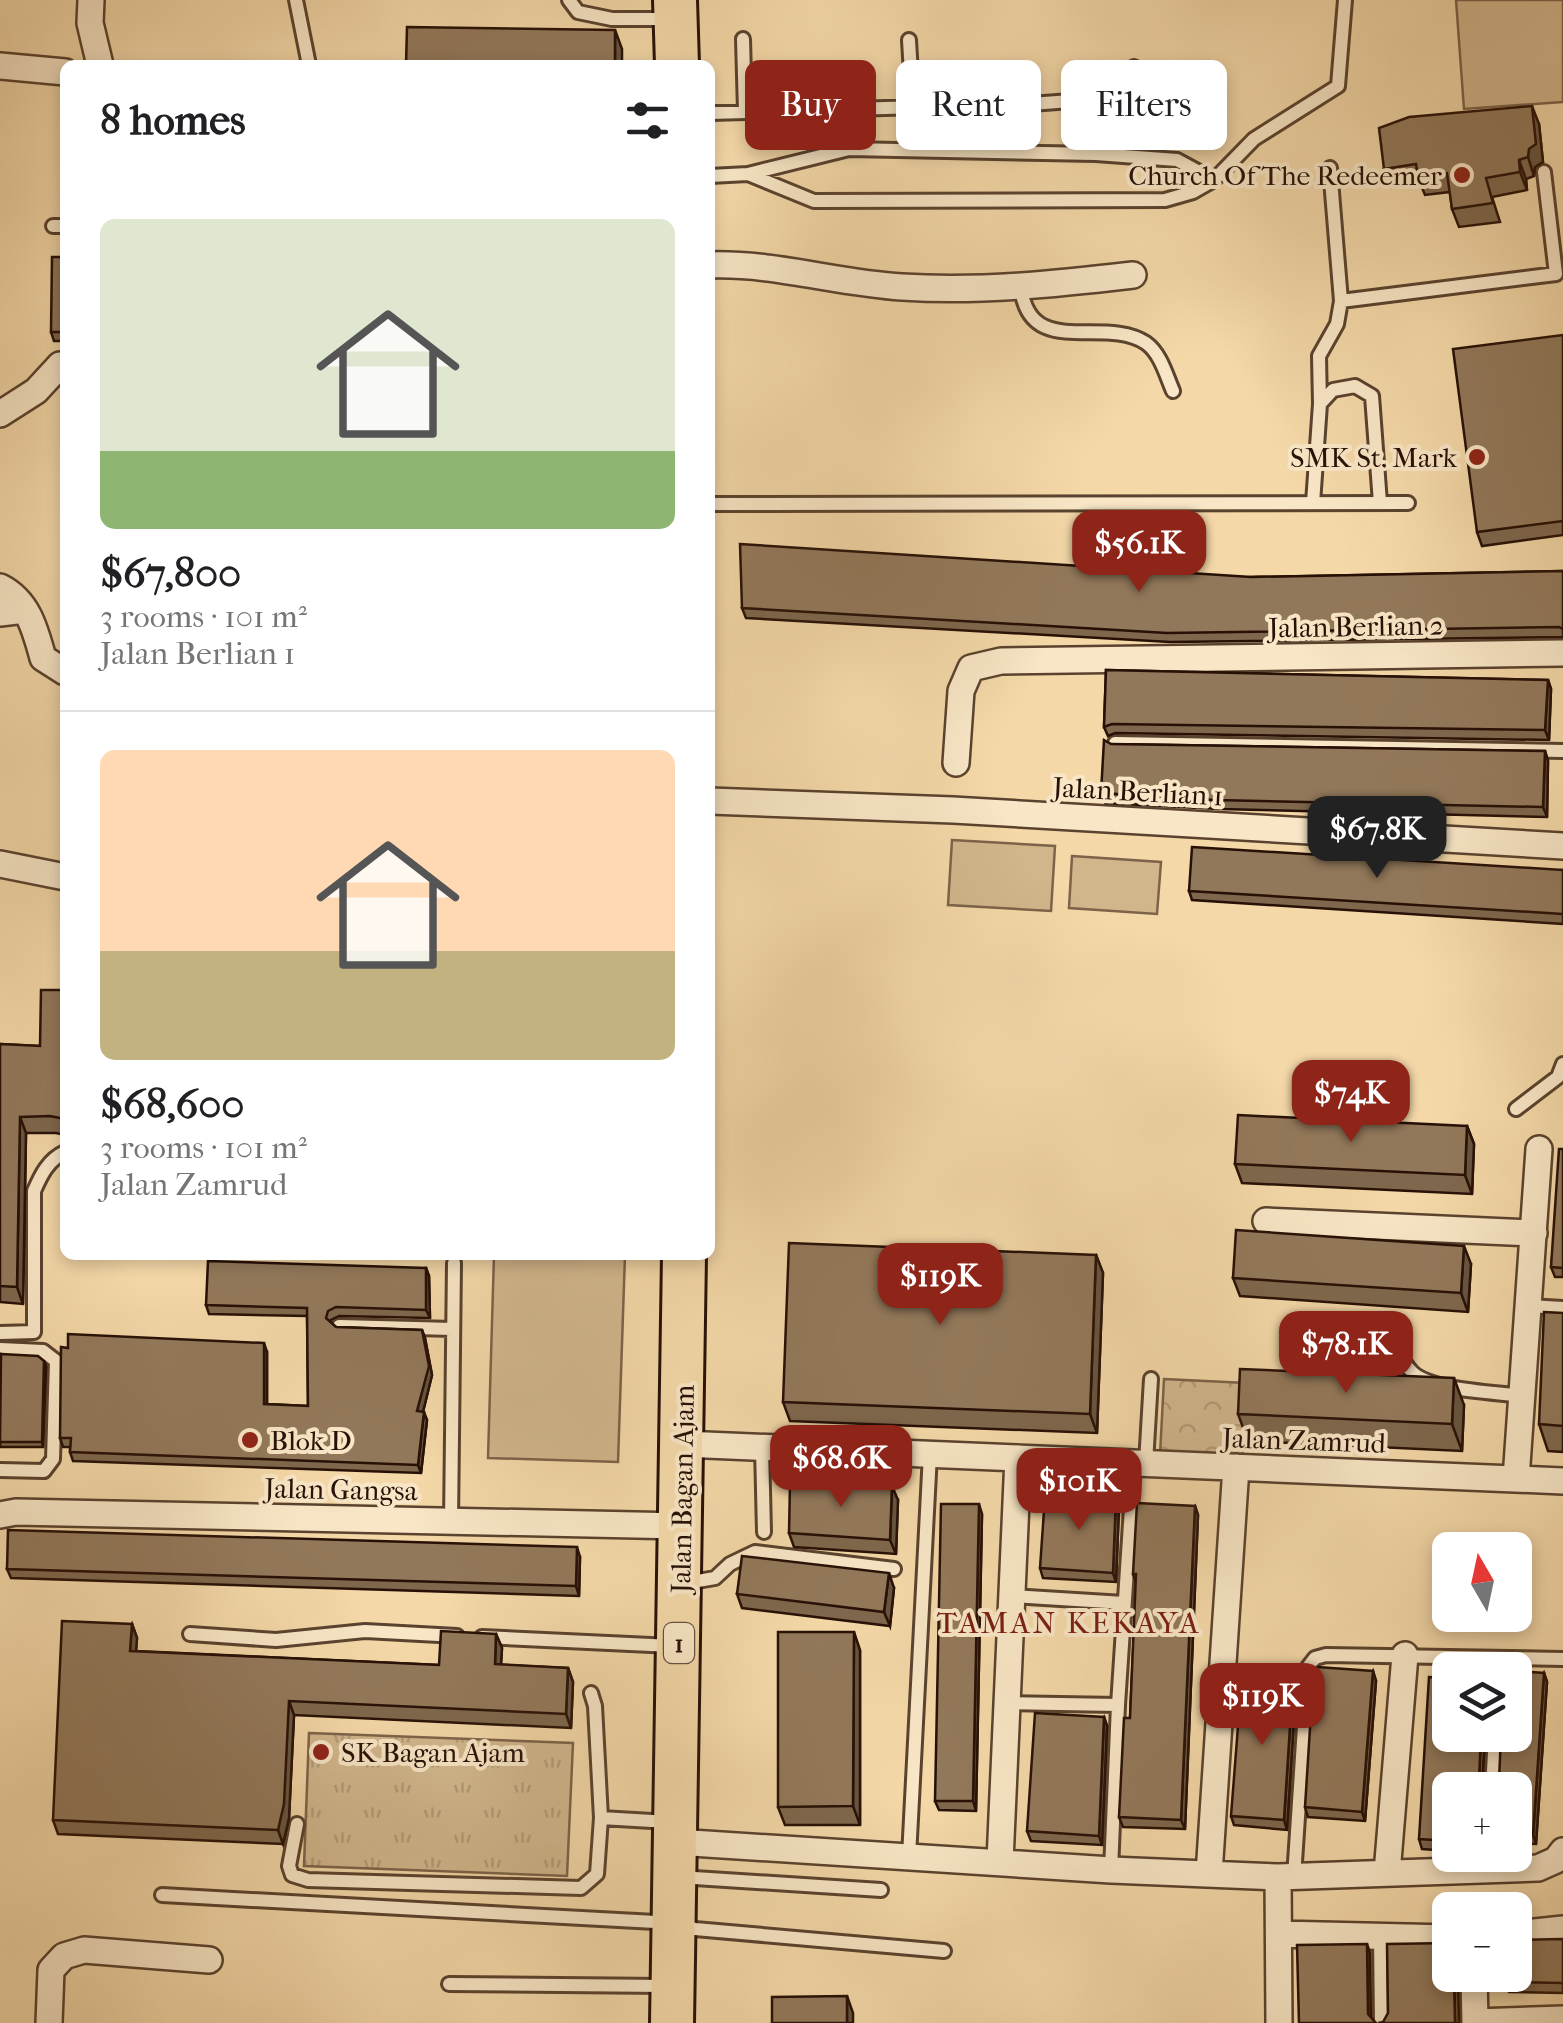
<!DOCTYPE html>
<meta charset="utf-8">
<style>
body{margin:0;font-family:"IM FELL French Canon",serif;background:#f2f2f2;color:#202124;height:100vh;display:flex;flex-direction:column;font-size:38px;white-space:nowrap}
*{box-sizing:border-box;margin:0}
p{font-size:32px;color:#757577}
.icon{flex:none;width:55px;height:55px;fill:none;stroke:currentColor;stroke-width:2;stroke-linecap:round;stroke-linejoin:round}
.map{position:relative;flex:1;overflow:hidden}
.drawer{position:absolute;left:60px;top:60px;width:655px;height:1200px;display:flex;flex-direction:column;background:#fff;border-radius:15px;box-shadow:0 5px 15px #0003}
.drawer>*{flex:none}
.hud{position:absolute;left:745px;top:60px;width:668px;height:90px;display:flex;gap:20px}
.needle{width:65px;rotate:351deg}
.fabs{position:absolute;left:1432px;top:1532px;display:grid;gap:20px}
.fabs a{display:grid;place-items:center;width:100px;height:100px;border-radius:15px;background:#fff;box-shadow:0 5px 15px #0003;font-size:50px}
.price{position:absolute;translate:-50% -85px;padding:0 22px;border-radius:20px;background:#8f2418;color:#fff;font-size:32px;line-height:65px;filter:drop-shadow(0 2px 5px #0008)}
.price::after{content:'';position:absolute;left:50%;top:60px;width:30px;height:22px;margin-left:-15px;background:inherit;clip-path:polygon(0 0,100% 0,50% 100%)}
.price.active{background:#222;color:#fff}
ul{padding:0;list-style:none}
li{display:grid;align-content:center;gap:20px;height:530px;padding:0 40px}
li+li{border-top:2px solid #e0e0e0}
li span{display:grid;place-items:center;height:310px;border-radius:15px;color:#555}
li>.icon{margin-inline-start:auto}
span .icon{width:180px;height:180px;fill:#fffc;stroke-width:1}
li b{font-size:42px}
h2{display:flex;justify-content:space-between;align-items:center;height:120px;padding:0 40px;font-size:42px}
.chip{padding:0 35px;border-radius:15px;background:#fff;box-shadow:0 5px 15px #0003;font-size:35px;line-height:90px}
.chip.active{background:#8f2418;color:#fff}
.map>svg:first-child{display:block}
.grass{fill:url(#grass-tufts);stroke:#7c6349;stroke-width:2.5}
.park{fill:url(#park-crowns);stroke:#7c6349;stroke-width:2.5}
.pitch{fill:#d1b68c;stroke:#7c6349;stroke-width:2.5}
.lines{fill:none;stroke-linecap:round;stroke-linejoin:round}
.service-casing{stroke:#5a422e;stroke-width:18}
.minor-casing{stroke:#5a422e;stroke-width:30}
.primary-casing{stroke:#271006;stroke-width:48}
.service{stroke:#f8e6c6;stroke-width:12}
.minor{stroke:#f8e6c6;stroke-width:25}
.primary{stroke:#f4d8a8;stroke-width:42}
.wall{fill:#7e674d;stroke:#271006;stroke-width:2.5}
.shaded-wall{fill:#66543f;stroke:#271006;stroke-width:2.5}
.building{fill:#92785a;stroke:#271006;stroke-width:2.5}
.poi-dot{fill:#8f2418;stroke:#f8e6c6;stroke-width:4}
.labels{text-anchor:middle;stroke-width:8;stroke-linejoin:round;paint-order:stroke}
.shield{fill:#f8e6c6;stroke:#665040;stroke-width:2.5}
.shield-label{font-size:25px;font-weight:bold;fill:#271006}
.poi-label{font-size:28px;fill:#271006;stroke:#f8e6c6;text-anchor:end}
.street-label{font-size:28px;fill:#271006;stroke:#f8e6c6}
.neighbourhood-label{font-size:30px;letter-spacing:2.5px;fill:#7a1f14;stroke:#f8e6c6}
</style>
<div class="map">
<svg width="1563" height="2023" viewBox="0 0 1563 2023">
<defs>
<pattern id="grass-tufts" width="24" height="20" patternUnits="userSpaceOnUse" patternTransform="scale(2.5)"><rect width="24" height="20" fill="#d1b68c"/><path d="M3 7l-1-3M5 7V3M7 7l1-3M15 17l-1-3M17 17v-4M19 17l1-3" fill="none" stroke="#b39b77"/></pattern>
<pattern id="park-crowns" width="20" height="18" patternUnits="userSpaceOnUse" patternTransform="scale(2.5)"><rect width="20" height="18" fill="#d1b68c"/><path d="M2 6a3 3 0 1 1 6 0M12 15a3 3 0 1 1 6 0" fill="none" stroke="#b39b77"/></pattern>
</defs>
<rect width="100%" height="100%" fill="#f4d8a8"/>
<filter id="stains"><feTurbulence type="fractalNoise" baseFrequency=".002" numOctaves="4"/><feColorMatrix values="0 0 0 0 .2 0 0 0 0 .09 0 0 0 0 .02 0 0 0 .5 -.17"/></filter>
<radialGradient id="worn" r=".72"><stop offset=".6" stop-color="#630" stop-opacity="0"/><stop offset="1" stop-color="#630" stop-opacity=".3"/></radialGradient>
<path class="grass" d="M309,1733L573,1743L567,1876L304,1866Z"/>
<path class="park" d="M1164,1379L1246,1383L1242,1460L1160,1455Z"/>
<path class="pitch" d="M1456,0H1563V102L1464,109Z
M952,840L1055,846L1051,911L948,905Z
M1072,856L1161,862L1157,914L1069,908Z
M494,1255H625L618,1462L488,1458Z"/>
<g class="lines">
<g class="service-casing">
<path id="service" d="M296,0L309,65
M569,0L578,12L612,19H668
M743,39L745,111
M909,40L913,108
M710,113L1031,104L1110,98L1130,87L1134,67
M748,174L849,149L1096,154L1177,160L1214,180
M710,176L748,174L814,201L1165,200L1193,192L1214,180L1254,139L1338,86L1345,0
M53,226H65
M1021,288C1030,360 1104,315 1146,343C1161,354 1166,375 1173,391
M1341,301L1556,274L1544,172
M1320,404L1333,390L1355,386L1372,396L1380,503
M1313,503L1320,404L1319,356L1337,324L1341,301L1330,168
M710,504L1408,503
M1115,743L1563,751
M1516,1109L1558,1077L1563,1064
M1529,1306L1563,1308
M339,1326L453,1329
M1395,1327C1397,1344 1399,1359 1412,1372C1431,1391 1495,1392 1522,1396
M0,1333L34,1332V1191C41,1175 48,1160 65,1152
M0,1349L43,1351L56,1361L53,1459L44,1471L0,1470
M762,1447L764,1532
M1146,1463L1151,1379
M451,1522L454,1263
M686,1583L715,1578L730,1564L755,1552L894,1569
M1013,1596L1124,1603
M190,1634L276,1640L365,1631L457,1636
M482,1637L672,1646
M1009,1703L1118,1705
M1492,1790L1495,1735
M601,1818L669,1822
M297,1824L289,1866L292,1875L308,1880L581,1888L597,1874L601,1818L595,1706L591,1693
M909,1857L930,1454
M1111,1870L1118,1705L1134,1463
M679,1877L881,1890
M1294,1877L1308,1667L1315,1658L1326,1655L1563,1659
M162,1895L674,1923L695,1929L944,1951
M1380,1936L1381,2023
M449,1984L666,1986"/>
</g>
<g class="minor-casing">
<path id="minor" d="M91,0L90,23L100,65
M0,66L65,72
M710,265C775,263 837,283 902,287C979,292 1056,284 1133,275
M0,414L36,391L60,365H65
M0,587C28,601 35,629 43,658L65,672
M0,613L25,610
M956,763L961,691L971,668L1001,661L1563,653
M710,801L953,810L1563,846
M0,864L65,877
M1266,1221L1534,1233
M683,1444L1563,1481
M1516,1479L1539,1149
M0,1515L16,1512L682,1526
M676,1842L1111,1870L1278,1877L1538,1868L1556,1860L1563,1851
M1000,1861L1018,1458
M1387,1873L1405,1655
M1209,1874L1236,1467
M1278,1877L1279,2023
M1279,1934L1450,1938
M1515,1934L1563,1929
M1474,1975L1475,2023
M1475,2022L1563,2019
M49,2023L51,1970L64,1956L84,1950L209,1960"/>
</g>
<g class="primary-casing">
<path id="primary" d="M675,0L677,65
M672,2023L684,1255"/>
</g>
<use href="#service" class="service"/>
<use href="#minor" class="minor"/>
<use href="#primary" class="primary"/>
</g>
<path class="wall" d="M1539,124L1543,162L1535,167L1534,176L1526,179L1527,190L1492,197L1500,222L1459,227L1452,209L1450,192L1425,195L1420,183L1391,187L1384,169Z
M65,257V341H54L51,332Z
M1563,335V535L1482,546L1477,532Z
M1563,571V637L1170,642L746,618L742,608L1251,577Z
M1106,670L1548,680L1551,689L1549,740L1115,733L1108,736L1104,727Z
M1111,744L1545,751L1548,761L1547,817L1219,809L1105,803L1101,793Z
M1563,870V924L1192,900L1189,891Z
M65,990V1135L56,1133H26L23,1304L0,1302V1044L40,1046Z
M1467,1126L1474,1144L1472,1194L1242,1183L1235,1164Z
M1563,1149V1277H1555L1551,1267Z
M1096,1255L1103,1273L1097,1433L790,1421L783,1402Z
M1471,1264L1468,1312L1240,1296L1233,1278Z
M426,1268L429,1276L430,1318L339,1316L331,1320L330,1322L336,1327L422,1330L425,1338L432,1375L423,1412L427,1420L421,1473L73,1461L70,1452V1447H63L60,1438L267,1352V1404L308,1406L307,1316L209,1314L206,1305Z
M1563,1313V1452L1548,1451L1539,1424Z
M1,1354L44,1361L46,1366L43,1447H0Z
M1464,1405L1462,1451L1248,1441L1238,1414Z
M1116,1496L1119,1506L1116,1582L1043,1578L1040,1568Z
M898,1500L896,1554L794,1547L789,1533Z
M1195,1506L1198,1515L1185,1829L1123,1827L1119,1817L1130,1718L1136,1583L1133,1574Z
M982,1514L976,1811L939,1810L935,1801Z
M580,1557L579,1596L11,1578L7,1569Z
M894,1588L890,1626L742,1608L737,1594Z
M132,1624L137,1638L136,1651L439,1665L496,1634L502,1648L501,1665L568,1668L573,1682L571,1728L294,1715L289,1818L283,1844L58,1834L53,1820Z
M860,1650V1825H785L778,1807Z
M1373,1671L1376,1681L1365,1821L1308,1817L1305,1807Z
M1544,1673L1547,1682L1536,1844L1515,1843V1790H1450V1851L1422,1849L1419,1839L1450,1735H1485L1482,1788L1492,1790L1499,1781Z
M1296,1689L1287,1830L1234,1825L1231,1816Z
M1104,1717L1107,1726L1102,1845L1031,1841L1027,1831Z
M1563,1939V1993L1509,1992L1506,1982Z"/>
<path class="shaded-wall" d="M615,30L622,49V65H615Z
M1532,106L1539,124L1543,162L1535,167L1534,176L1528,157Z
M1519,160L1526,179L1527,190L1520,172Z
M1548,680L1551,689L1549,740L1545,730Z
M1545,751L1548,761L1547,817L1543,807Z
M20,1117L26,1133L23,1304L17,1287Z
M1467,1126L1474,1144L1472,1194L1465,1175Z
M1464,1246L1471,1264L1468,1312L1461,1293Z
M1096,1255L1103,1273L1097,1433L1090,1414Z
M426,1268L429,1276L430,1318L426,1310Z
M422,1330L425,1338L432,1375L421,1420L417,1411Z
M264,1343L267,1352V1412L264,1404Z
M44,1361L46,1366L43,1447L42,1442Z
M1454,1378L1464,1405L1462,1451L1452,1424Z
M424,1412L427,1420L421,1473L418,1465Z
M892,1486L898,1500L896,1554L890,1540Z
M1116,1496L1119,1506L1116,1582L1113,1573Z
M979,1504L982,1514L976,1811L973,1801Z
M1195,1506L1198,1515L1185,1829L1181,1820Z
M577,1547L580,1557L579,1596L576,1586Z
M889,1573L894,1588L890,1626L884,1612Z
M132,1624L137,1638L135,1665L130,1651Z
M854,1632L860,1650V1825L853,1806Z
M496,1634L502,1648L500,1679L495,1664Z
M568,1668L573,1682L571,1728L566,1714Z
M1373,1671L1376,1681L1365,1821L1362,1812Z
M1544,1673L1547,1682L1536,1844L1533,1835Z
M1293,1680L1296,1689L1287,1830L1284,1820Z
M289,1701L294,1715L289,1818L283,1844L278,1830Z
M1104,1717L1107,1726L1102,1845L1099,1836Z
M1481,1735H1485L1482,1789L1479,1780Z
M1367,1944L1370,1953L1371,2023L1368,2014Z
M1454,1975H1458L1459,2023H1455Z
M847,1996L853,2013V2023H847Z"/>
<path class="building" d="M407,27L615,30V65H406Z
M1532,106L1536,144L1529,149L1528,157L1519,160L1520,172L1486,178L1493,203L1452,209L1447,173L1418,176L1416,164L1384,169L1379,128L1409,117Z
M52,257H65V332H51Z
M1563,335V521L1477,532L1453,349Z
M740,544L1251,577L1563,571V629L1559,627L1167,633L742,608Z
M1106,670L1548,680L1545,730L1112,724L1104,727Z
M1104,740L1111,744L1545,751L1543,807L1215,800L1101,793Z
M1192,847L1563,870V914L1189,891Z
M41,990H65V1119L50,1116L20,1117L17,1287L0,1286V1044L40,1046Z
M1238,1115L1467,1126L1465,1175L1235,1164Z
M1559,1149H1563V1268L1551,1267Z
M1236,1230L1464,1246L1461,1293L1233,1278Z
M789,1243L1096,1255L1090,1414L783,1402Z
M208,1261L426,1268V1310L336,1307L328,1311L326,1318L336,1327L422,1330L429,1366L417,1411L424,1412L418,1465L70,1452L71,1438H60L61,1347L68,1348V1334L264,1343V1404L308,1406L307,1308L206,1305Z
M1544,1312L1563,1313V1426L1539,1424Z
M1,1354L38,1356L44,1361L42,1442H0Z
M1240,1369L1454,1378L1452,1424L1238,1414Z
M790,1483L892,1486L890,1540L789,1533Z
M1045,1496H1116L1113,1573L1040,1568Z
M1137,1503L1195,1506L1181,1820L1119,1817L1124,1718H1130L1136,1574H1133Z
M941,1504H979L973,1801H935Z
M8,1530L577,1547L576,1586L7,1569Z
M742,1556L889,1573L884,1612L737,1594Z
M62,1621L132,1624L130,1651L439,1665L441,1631L496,1634L495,1664L568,1668L566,1714L289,1701L284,1804L278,1830L53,1820Z
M778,1632H854L853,1806L778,1807Z
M1317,1667L1373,1671L1362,1812L1305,1807L1313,1681H1316Z
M1515,1671L1544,1673L1533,1835L1515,1833V1790H1450V1841L1419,1839L1429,1677L1450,1678V1735H1481L1479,1780L1482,1788L1492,1790L1499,1781L1501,1735H1515Z
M1242,1675L1293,1680L1284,1820L1231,1816Z
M1035,1713L1104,1717L1099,1836L1027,1831Z
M1563,1939V1983L1506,1982V1975H1515V1940Z
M1450,1943V1975H1454L1455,2023H1378L1383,2022L1388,2013L1387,1944Z
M1367,1944L1368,2014L1376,2023H1299L1297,1945Z
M847,1996V2023H772V1997Z"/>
<g class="poi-dot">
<circle cx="1462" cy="175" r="10"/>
<circle cx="1477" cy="457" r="10"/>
<circle cx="250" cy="1440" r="10"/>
<circle cx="321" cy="1752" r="10"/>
</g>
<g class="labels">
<rect class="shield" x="664" y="1623" width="30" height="40" rx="8"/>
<g class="shield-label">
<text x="679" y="1652">1</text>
</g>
<g class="poi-label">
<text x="1442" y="185">Church Of The Redeemer</text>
<text x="1457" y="467">SMK St. Mark</text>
<text x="270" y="1450" text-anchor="start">Blok D</text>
<text x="341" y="1762" text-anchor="start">SK Bagan Ajam</text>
</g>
<g class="street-label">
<text transform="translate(1356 626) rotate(-1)" y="10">Jalan Berlian 2</text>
<text transform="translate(1138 791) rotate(3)" y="10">Jalan Berlian 1</text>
<text transform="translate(1304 1440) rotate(2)" y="10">Jalan Zamrud</text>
<text transform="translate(341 1489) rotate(1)" y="10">Jalan Gangsa</text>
<text transform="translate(682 1489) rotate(-89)" y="10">Jalan Bagan Ajam</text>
</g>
<g class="neighbourhood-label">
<text x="1069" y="1633">TAMAN KEKAYA</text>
</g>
</g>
<rect width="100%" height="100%" filter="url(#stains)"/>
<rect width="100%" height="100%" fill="url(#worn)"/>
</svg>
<div class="fabs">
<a><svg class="needle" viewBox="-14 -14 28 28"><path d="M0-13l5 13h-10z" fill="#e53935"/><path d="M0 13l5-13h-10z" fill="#757577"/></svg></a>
<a><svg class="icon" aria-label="layers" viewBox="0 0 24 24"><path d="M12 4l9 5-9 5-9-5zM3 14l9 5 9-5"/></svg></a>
<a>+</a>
<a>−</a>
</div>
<b class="price" style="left:1139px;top:595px">$56.1K</b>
<b class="price active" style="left:1377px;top:881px">$67.8K</b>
<b class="price" style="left:1351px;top:1145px">$74K</b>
<b class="price" style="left:940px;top:1328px">$119K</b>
<b class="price" style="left:1346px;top:1396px">$78.1K</b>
<b class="price" style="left:841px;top:1510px">$68.6K</b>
<b class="price" style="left:1079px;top:1533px">$101K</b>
<b class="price" style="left:1262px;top:1748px">$119K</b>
<div class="hud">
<a class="chip active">Buy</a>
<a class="chip">Rent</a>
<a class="chip">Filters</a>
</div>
<section class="drawer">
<h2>8 homes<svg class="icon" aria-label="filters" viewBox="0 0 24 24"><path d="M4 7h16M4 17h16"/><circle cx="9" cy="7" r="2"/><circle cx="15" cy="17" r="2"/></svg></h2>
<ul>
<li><span style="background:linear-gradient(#dfe7d0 75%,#8fb573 0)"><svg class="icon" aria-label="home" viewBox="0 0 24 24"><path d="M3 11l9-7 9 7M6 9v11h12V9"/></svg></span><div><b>$67,800</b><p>3 rooms · 101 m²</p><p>Jalan Berlian 1</p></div></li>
<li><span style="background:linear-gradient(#ffd9b3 65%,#c2b280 0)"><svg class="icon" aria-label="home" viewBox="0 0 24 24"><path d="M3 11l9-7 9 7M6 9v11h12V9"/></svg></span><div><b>$68,600</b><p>3 rooms · 101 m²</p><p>Jalan Zamrud</p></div></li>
</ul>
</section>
</div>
